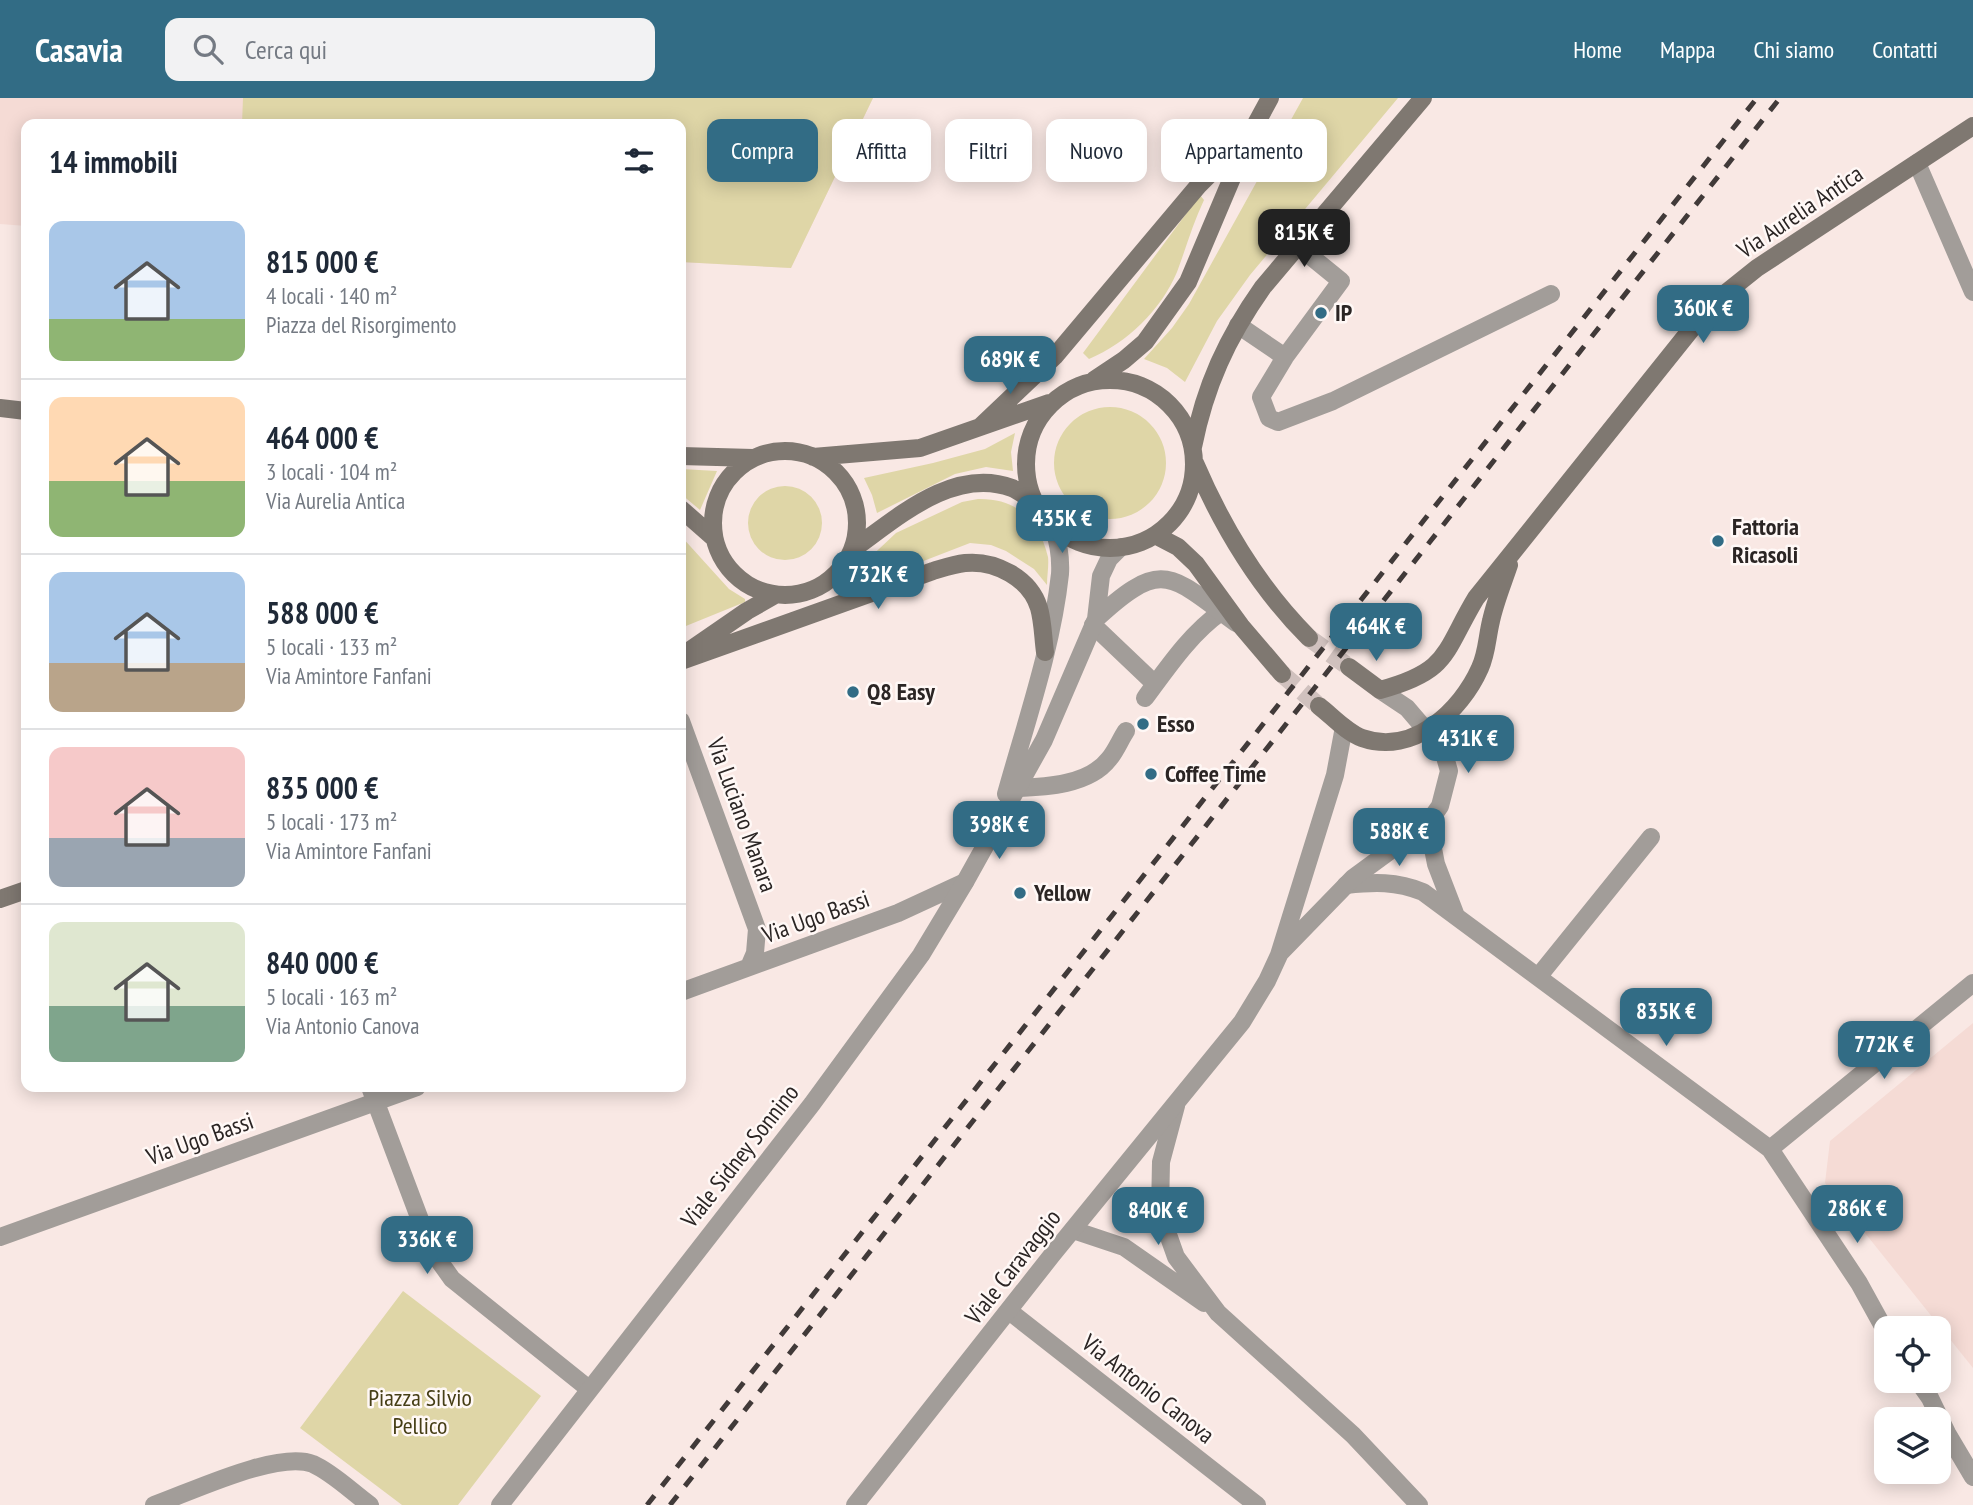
<!DOCTYPE html>
<html lang="it">
<meta charset="utf-8">
<style>
body{margin:0;font-family:"PT Sans Narrow",sans-serif;background:#f2f2f3;color:#1f2937;height:100vh;display:flex;flex-direction:column;font-size:26px;white-space:nowrap}
*{box-sizing:border-box;margin:0}
p{font-size:23px;color:#747a83}
.icon{flex:none;width:38px;height:38px;fill:none;stroke:currentColor;stroke-width:2;stroke-linecap:round;stroke-linejoin:round}
.map{position:relative;flex:1;overflow:hidden}
.details{position:absolute;left:21px;top:21px;width:665px;height:973px;display:flex;flex-direction:column;background:#fff;border-radius:14px;box-shadow:0 4px 18px #0003}
.details>*{flex:none}
.banner{position:absolute;left:707px;top:21px;width:665px;height:63px;display:flex;gap:14px}
.tools{position:absolute;left:1874px;top:1218px;display:grid;gap:14px}
.tools a{display:grid;place-items:center;width:77px;height:77px;border-radius:14px;background:#fff;box-shadow:0 4px 18px #0003;font-size:35px}
.price{position:absolute;translate:-50% -60px;padding:0 16px;border-radius:14px;background:#326c85;color:#fff;font-size:23px;line-height:46px;filter:drop-shadow(0 2px 4px #0008)}
.price::after{content:'';position:absolute;left:50%;top:42px;width:21px;height:16px;margin-left:-10px;background:inherit;clip-path:polygon(0 0,100% 0,50% 100%)}
.price.selected{background:#222;color:#fff}
ul{padding:0;list-style:none}
li{display:flex;align-items:center;gap:21px;height:175px;padding:0 28px}
li+li{border-top:2px solid #e0e1e3}
li span{display:grid;place-items:center;flex:none;width:196px;height:140px;border-radius:14px;color:#555}
li>.icon{margin-inline-start:auto}
span .icon{width:84px;height:84px;fill:#fffc;stroke-width:1}
li b{font-size:30px}
h2{display:flex;justify-content:space-between;align-items:center;height:84px;padding:0 28px;font-size:30px}
.tag{padding:0 24px;border-radius:14px;background:#fff;box-shadow:0 4px 18px #0003;font-size:24px;line-height:63px}
.tag.selected{background:#326c85;color:#fff}
header{display:flex;align-items:center;gap:42px;box-sizing:border-box;height:98px;padding:0 35px;background:#326c85;color:#fff}
header strong{font-size:33px}
nav{display:flex;gap:38px;margin-inline-start:auto;font-size:24px}
.search{width:490px;height:63px;background:#f2f2f3;display:flex;align-items:center;gap:18px;box-sizing:border-box;padding:0 24px;border-radius:14px;color:#747a83;font-size:26px}
.map>svg:first-child{display:block}
.built{fill:#f5dbd5}
.green{fill:#dfd6a7}
.lines{fill:none;stroke-linecap:round;stroke-linejoin:round}
.secondary-tunnel{stroke:#d0c1be;stroke-width:18;stroke-dasharray:18 9;stroke-linecap:butt}
.service{stroke:#a29d99;stroke-width:18}
.minor{stroke:#a29d99;stroke-width:18}
.tertiary{stroke:#a29d99;stroke-width:18}
.secondary{stroke:#7f7871;stroke-width:18}
.rail{stroke:#413a39;stroke-width:5;stroke-dasharray:12 12;stroke-linecap:butt}
.poi-dot{fill:#326c85;stroke:#fff8f6;stroke-width:2.5}
.labels{text-anchor:middle;stroke-width:5;stroke-linejoin:round;paint-order:stroke}
.street-label{font-size:24px;fill:#2b2524;stroke:#fff8f6}
.poi-label{font-size:24px;font-weight:bold;fill:#2b2524;stroke:#fff8f6;text-anchor:start}
.park-label{font-size:24px;fill:#463e16;stroke:#fff8f6}
</style>
<header>
<strong>Casavia</strong>
<div class="search"><svg class="icon" aria-label="search" viewBox="0 0 24 24"><circle cx="10" cy="10" r="6"/><path d="M15 15l6 6"/></svg>Cerca qui</div>
<nav><a>Home</a><a>Mappa</a><a>Chi siamo</a><a>Contatti</a></nav>
</header>
<div class="map">
<svg width="1973" height="1407" viewBox="0 0 1973 1407">
<rect width="100%" height="100%" fill="#f9e8e4"/>
<path class="built" d="M0,0H873L791,170L681,164V26H26V128L0,126Z
M1973,925V1270L1825,1085L1830,1043Z"/>
<path class="green" d="M243,0H873L791,170L681,164V26H242Z
M1303,0H1398L1250,177L1217,223L1185,284L1167,270L1144,261L1172,230L1189,206Z
M1200,97L1204,102C1193,125 1186,150 1177,174C1161,212 1127,245 1089,261L1083,255Z
M1054 365a56 56 0 1 1 112 0a56 56 0 1 1-112 0Z
M1015,335L1011,354L1013,373L986,369L955,376L877,415L872,397L864,380L933,365L985,351Z
M681,371L717,373L700,412L681,396Z
M748 425a37 37 0 1 1 74 0a37 37 0 1 1-74 0Z
M978,401C1016,400 1039,421 1048,459C1049,467 1047,478 1047,487L1034,471L1006,453L991,447L970,445L877,481H867L863,476V466L896,435L962,404Z
M681,438L729,491L745,501V504L681,530Z
M403,1193L541,1298L458,1407H402L300,1330Z"/>
<g class="lines">
<path class="secondary-tunnel" d="M1309,540L1349,569
M1282,576L1319,608"/>
<path class="service" d="M1238,227L1285,259L1261,299L1269,320L1278,324L1333,303L1551,196
M1285,259L1341,183L1298,148
M1093,527L1155,586
M1145,600C1168,569 1190,536 1221,514
M1016,690C1046,689 1089,687 1109,661C1116,653 1120,642 1126,633"/>
<path class="minor" d="M1917,65L1973,194
M681,623L757,831L755,855L749,869
M1428,725L1436,766L1456,818
M1346,787C1374,784 1396,783 1423,794L1770,1051L1859,1185L1886,1234
M1538,879L1651,739
M681,894L898,815L965,784
M370,989L425,1135L437,1160L452,1181L589,1291
M1176,1008L1161,1064L1160,1114L1176,1159L1218,1215L1353,1337L1419,1407
M1770,1051L1973,885
M1073,1132L1124,1149L1204,1205
M0,1139L417,989
M1009,1213L1257,1407
M1918,1283L1930,1300L1947,1335L1973,1379
M154,1407C191,1394 278,1352 313,1366C333,1375 352,1394 370,1407"/>
<path class="tertiary" d="M1096,521C1163,459 1170,477 1236,525
M1006,696C1026,624 1052,550 1060,476C1061,460 1058,443 1053,428
M1281,854L1353,780L1428,725L1440,708L1449,673L1443,652L1407,610L1380,592
M500,1407L812,1006L921,857L965,784L1044,642L1096,521L1101,478L1109,461L1121,449
M855,1407L1052,1157L1242,924L1267,883L1279,857L1335,677L1344,629"/>
<path class="secondary" d="M1026 366a84 84 0 1 1 168 0a84 84 0 1 1-168 0Z
M1094,282L1124,262L1145,244L1188,184L1251,35L1270,0
M0,310L26,313
M981,328L1055,258L1198,88L1251,35
M1193,349C1205,288 1227,240 1263,189L1423,0
M713 425a72 72 0 1 1 144 0a72 72 0 1 1-144 0Z
M681,358L753,360
M813,359L920,350L1049,305
M1195,365C1222,428 1260,491 1309,540
M681,411L714,440
M1155,437L1178,449L1196,466L1241,528L1282,576
M852,452C896,421 953,368 1012,390C1020,393 1027,400 1035,404
M689,553L747,513L775,497
M681,563L933,473C943,470 955,466 965,465C995,462 1030,480 1039,510C1043,524 1043,540 1045,554
M1349,569L1380,592C1450,573 1443,555 1476,500L1697,224L1727,194L1757,170L1973,28
M1319,608C1332,618 1346,634 1362,640C1413,658 1461,613 1480,570C1487,555 1487,539 1491,523C1495,504 1503,485 1509,467
M0,801L26,792"/>
<path class="rail" d="M647,1407L1757,0
M670,1407L1780,0"/>
</g>
<g class="poi-dot">
<circle cx="1321" cy="215" r="7"/>
<circle cx="1718" cy="443" r="7"/>
<circle cx="853" cy="594" r="7"/>
<circle cx="1143" cy="626" r="7"/>
<circle cx="1151" cy="676" r="7"/>
<circle cx="1020" cy="795" r="7"/>
</g>
<g class="labels">
<g class="street-label">
<text transform="translate(1800 114) rotate(-34)" y="8">Via Aurelia Antica</text>
<text transform="translate(742 717) rotate(70)" y="8">Via Luciano Manara</text>
<text transform="translate(816 819) rotate(-20)" y="8">Via Ugo Bassi</text>
<text transform="translate(200 1041) rotate(-20)" y="8">Via Ugo Bassi</text>
<text transform="translate(740 1058) rotate(-52)" y="8">Viale Sidney Sonnino</text>
<text transform="translate(1013 1169) rotate(-52)" y="8">Viale Caravaggio</text>
<text transform="translate(1148 1291) rotate(38)" y="8">Via Antonio Canova</text>
</g>
<g class="poi-label">
<text x="1335" y="223">IP</text>
<text x="1732" y="437">Fattoria<tspan x="1732" dy="28">Ricasoli</tspan></text>
<text x="867" y="602">Q8 Easy</text>
<text x="1157" y="634">Esso</text>
<text x="1165" y="684">Coffee Time</text>
<text x="1034" y="803">Yellow</text>
</g>
<g class="park-label">
<text x="420" y="1308">Piazza Silvio<tspan x="420" dy="28">Pellico</tspan></text>
</g>
</g>
</svg>
<div class="tools">
<a><svg class="icon" aria-label="locate" viewBox="0 0 24 24"><circle cx="12" cy="12" r="6"/><path d="M12 2v4M12 18v4M2 12h4M18 12h4"/></svg></a>
<a><svg class="icon" aria-label="layers" viewBox="0 0 24 24"><path d="M12 4l9 5-9 5-9-5zM3 14l9 5 9-5"/></svg></a>
</div>
<b class="price selected" style="left:1304px;top:171px">815K €</b>
<b class="price" style="left:1703px;top:247px">360K €</b>
<b class="price" style="left:1010px;top:298px">689K €</b>
<b class="price" style="left:1062px;top:457px">435K €</b>
<b class="price" style="left:878px;top:513px">732K €</b>
<b class="price" style="left:1376px;top:565px">464K €</b>
<b class="price" style="left:1468px;top:677px">431K €</b>
<b class="price" style="left:999px;top:763px">398K €</b>
<b class="price" style="left:1399px;top:770px">588K €</b>
<b class="price" style="left:1666px;top:950px">835K €</b>
<b class="price" style="left:1884px;top:983px">772K €</b>
<b class="price" style="left:1857px;top:1147px">286K €</b>
<b class="price" style="left:1158px;top:1149px">840K €</b>
<b class="price" style="left:427px;top:1178px">336K €</b>
<div class="banner">
<a class="tag selected">Compra</a>
<a class="tag">Affitta</a>
<a class="tag">Filtri</a>
<a class="tag">Nuovo</a>
<a class="tag">Appartamento</a>
</div>
<section class="details">
<h2>14 immobili<svg class="icon" aria-label="filters" viewBox="0 0 24 24"><path d="M4 7h16M4 17h16"/><circle cx="9" cy="7" r="2"/><circle cx="15" cy="17" r="2"/></svg></h2>
<ul>
<li><span style="background:linear-gradient(#a9c7e8 70%,#8fb573 0)"><svg class="icon" aria-label="home" viewBox="0 0 24 24"><path d="M3 11l9-7 9 7M6 9v11h12V9"/></svg></span><div><b>815 000 €</b><p>4 locali · 140 m²</p><p>Piazza del Risorgimento</p></div></li>
<li><span style="background:linear-gradient(#ffd9b3 60%,#8fb573 0)"><svg class="icon" aria-label="home" viewBox="0 0 24 24"><path d="M3 11l9-7 9 7M6 9v11h12V9"/></svg></span><div><b>464 000 €</b><p>3 locali · 104 m²</p><p>Via Aurelia Antica</p></div></li>
<li><span style="background:linear-gradient(#a9c7e8 65%,#b9a48a 0)"><svg class="icon" aria-label="home" viewBox="0 0 24 24"><path d="M3 11l9-7 9 7M6 9v11h12V9"/></svg></span><div><b>588 000 €</b><p>5 locali · 133 m²</p><p>Via Amintore Fanfani</p></div></li>
<li><span style="background:linear-gradient(#f6c9c9 65%,#9aa5b1 0)"><svg class="icon" aria-label="home" viewBox="0 0 24 24"><path d="M3 11l9-7 9 7M6 9v11h12V9"/></svg></span><div><b>835 000 €</b><p>5 locali · 173 m²</p><p>Via Amintore Fanfani</p></div></li>
<li><span style="background:linear-gradient(#dfe7d0 60%,#7fa58c 0)"><svg class="icon" aria-label="home" viewBox="0 0 24 24"><path d="M3 11l9-7 9 7M6 9v11h12V9"/></svg></span><div><b>840 000 €</b><p>5 locali · 163 m²</p><p>Via Antonio Canova</p></div></li>
</ul>
</section>
</div>
